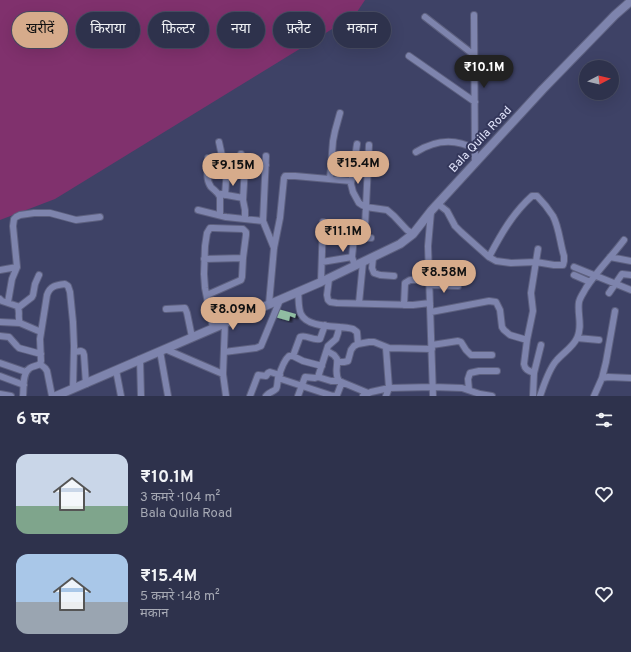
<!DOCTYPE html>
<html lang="hi">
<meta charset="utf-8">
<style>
body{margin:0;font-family:Overpass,"Noto Sans Devanagari",sans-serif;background:#363a53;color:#f1f3f6;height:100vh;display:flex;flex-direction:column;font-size:15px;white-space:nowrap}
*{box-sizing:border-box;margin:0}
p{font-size:13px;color:#a7aab5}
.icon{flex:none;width:22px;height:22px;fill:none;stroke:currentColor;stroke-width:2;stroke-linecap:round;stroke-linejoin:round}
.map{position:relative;height:396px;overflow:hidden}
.drawer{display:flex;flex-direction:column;background:#2e324c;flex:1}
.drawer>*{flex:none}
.hud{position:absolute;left:12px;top:12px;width:400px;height:36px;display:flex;gap:8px}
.needle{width:26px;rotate:83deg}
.buttons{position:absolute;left:579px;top:60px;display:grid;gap:8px}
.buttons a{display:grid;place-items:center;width:40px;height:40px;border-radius:50%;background:#2e324c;box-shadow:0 4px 16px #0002,0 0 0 1px #494d64;font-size:20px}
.price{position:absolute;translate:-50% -34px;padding:0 9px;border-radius:14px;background:#d6ab8b;color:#111;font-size:13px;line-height:26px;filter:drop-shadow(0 1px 2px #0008)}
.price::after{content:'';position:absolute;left:50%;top:24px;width:12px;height:9px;margin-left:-6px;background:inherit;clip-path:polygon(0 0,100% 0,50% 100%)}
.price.active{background:#222;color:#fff}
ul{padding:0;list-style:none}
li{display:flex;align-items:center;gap:12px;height:100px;padding:0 16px}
li span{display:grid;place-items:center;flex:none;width:112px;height:80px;border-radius:12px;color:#555}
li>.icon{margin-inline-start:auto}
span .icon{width:48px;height:48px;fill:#fffc;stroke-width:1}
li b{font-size:17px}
h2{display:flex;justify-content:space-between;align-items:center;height:48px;padding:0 16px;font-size:17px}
.pill{padding:0 14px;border-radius:18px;background:#2e324c;box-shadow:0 4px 16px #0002,0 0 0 1px #494d64;font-size:14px;line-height:36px}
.pill.active{background:#d6ab8b;color:#111}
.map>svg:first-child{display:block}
.green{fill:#80316d}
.building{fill:#90bda2;filter:url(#shadow)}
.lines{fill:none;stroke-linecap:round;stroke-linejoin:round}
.street-casing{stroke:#5d607f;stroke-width:8}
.secondary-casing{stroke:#5d607f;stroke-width:10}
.street{stroke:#7e84ad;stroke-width:6}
.secondary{stroke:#7e84ad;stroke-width:8}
.labels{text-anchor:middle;stroke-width:4;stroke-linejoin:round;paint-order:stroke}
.street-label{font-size:12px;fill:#e0e3fa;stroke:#34375b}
</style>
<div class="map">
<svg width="631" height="396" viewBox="0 0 631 396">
<defs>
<filter id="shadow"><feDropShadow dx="3" dy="1.5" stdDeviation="1" flood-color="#0009"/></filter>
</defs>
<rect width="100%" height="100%" fill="#3e4266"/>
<path class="green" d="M0,0H365L355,15L55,199L0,220Z"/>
<path class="building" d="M278,309L296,314L295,318L290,316L289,321L275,317Z"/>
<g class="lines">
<g class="street-casing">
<path id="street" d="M474,15L475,163
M425,17L474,55
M409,56L475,102
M219,142L222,156L227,169L225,195
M357,144L351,184L353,192L359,203L362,205L366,207L387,210L394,216L407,230L413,234
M416,152C435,140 455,138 475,149
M241,154V165L243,166L266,165
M208,158C208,167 205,179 211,187C215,191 218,192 220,197V215
M330,179L333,141L335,131L340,113
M221,194L243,198
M438,204L447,211L455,226L461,232L489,257L496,261L511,263L536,262L554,265H563L564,261V256C560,243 559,227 553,216C548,208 543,202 537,196H532C513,213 501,234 489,257
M198,210L226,217L263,221L274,248
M431,212L428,246L433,396
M245,219V210L243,200L245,166
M263,221L266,156
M365,226L369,145
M322,238H371
M354,238L352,257L355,266
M610,257L631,261
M373,258L372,268L374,273L380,275L394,276
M204,259L243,258
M322,262L352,257
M574,267L631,290
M0,270L17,267
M429,270L457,274
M574,275L590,282
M329,279L327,295L328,300L330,302L337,303L413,305L430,303
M321,282L323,222
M429,285L458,286
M298,292C299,299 298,308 301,314C308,329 339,325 353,329L357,332L358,344
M609,293L622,274L631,275
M207,295L241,280L242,277L243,258L246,235V232L243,229L213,228H210L207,233L205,246L204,274L205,288L213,328
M0,299L2,301L17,306C21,311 17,317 20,323L41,332
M8,302L12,279L17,267L13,226L14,219L16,217L20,215L34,213H50L76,220L100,217
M359,303L363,262
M269,304L274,248L280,218L284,178L285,176H295L351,181
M404,305L405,283L410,280H429
M19,307L32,297L33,295L35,284L39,275
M166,309L185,308L187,313L192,337
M431,312L489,301L496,302L500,310L502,327L504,330L510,335L527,340
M0,322L20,323
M225,323L223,374L226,396
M0,336L9,337L17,346L19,348L41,354
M577,338L599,340
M432,345L458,341L461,342L466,350L471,355H492
M386,348L389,388L386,396
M165,349L223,374
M160,351L168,396
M327,351L334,355L337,359C338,367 334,373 339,381L368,393
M74,352L81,351L83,352L84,355L86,384
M224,352L256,348L261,346L280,300
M293,356L300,337C306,334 313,341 320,339L325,325
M140,359L141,396
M338,362H344L348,361L351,350L354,346L358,344L369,342H374L389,348L432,349
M0,363L26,372
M40,364L45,368L47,371L52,396
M116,370L121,396
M534,373C529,371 525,370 524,364L527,340L533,311L531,293L538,249
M0,376L24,385
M318,377L331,381H339
M278,378L333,396L337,395L342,382
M602,378L606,362L615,311
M469,390L468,379L470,373L479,371H497
M0,394L11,396
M23,396C24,388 22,373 30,368C33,366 37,366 40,364L41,361L40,339L47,295C50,286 56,285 65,284L68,286L70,292L73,322L74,346L73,388
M250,396L258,375L266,376L268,373L270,372L280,375
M266,396C269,392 273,392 276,389C278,386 277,382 278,379C280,372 283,361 289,356H293L303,361L322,366
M298,396L305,377L315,378L318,377L328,346L336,339L338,333L339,327
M363,396L371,392L389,388L433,387L462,388L480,394L492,396
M533,396L534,373L541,345
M540,396C544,385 549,368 557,360C563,353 573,347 577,338C583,326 577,314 579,302C580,297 584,292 586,288C597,271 612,256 624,240
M594,396L602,378L608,377L631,378"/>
</g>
<g class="secondary-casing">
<path id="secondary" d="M56,396L321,282L400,244L413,234L431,211L543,89L615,15L631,1"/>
</g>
<use href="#street" class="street"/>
<use href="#secondary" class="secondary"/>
</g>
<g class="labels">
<g class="street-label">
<text transform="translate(480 139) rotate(-47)" y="4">Bala Quila Road</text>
</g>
</g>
</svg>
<div class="buttons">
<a><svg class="needle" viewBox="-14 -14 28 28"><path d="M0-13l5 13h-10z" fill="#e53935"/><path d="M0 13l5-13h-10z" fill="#a7aab5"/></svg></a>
</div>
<b class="price active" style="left:484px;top:89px">₹10.1M</b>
<b class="price" style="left:358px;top:185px">₹15.4M</b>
<b class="price" style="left:233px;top:187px">₹9.15M</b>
<b class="price" style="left:343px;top:253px">₹11.1M</b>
<b class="price" style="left:444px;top:294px">₹8.58M</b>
<b class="price" style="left:233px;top:331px">₹8.09M</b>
<div class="hud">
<a class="pill active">खरीदें</a>
<a class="pill">किराया</a>
<a class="pill">फ़िल्टर</a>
<a class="pill">नया</a>
<a class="pill">फ़्लैट</a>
<a class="pill">मकान</a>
</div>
</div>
<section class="drawer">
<h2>6 घर<svg class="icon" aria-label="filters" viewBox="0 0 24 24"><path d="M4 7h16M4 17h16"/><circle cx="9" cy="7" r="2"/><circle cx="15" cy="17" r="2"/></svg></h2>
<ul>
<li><span style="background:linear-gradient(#c9d6e8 65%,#7fa58c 0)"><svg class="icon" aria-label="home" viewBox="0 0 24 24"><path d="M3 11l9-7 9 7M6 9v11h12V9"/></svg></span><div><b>₹10.1M</b><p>3 कमरे · 104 m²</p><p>Bala Quila Road</p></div><svg class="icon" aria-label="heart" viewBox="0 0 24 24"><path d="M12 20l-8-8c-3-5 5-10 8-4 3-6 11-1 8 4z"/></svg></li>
<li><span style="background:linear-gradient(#a9c7e8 60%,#9aa5b1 0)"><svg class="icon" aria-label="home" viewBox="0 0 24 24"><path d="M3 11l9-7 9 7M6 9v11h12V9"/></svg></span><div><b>₹15.4M</b><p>5 कमरे · 148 m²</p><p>मकान</p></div><svg class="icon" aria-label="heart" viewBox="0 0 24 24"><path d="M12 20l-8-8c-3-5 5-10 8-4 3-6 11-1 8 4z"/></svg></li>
</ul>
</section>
